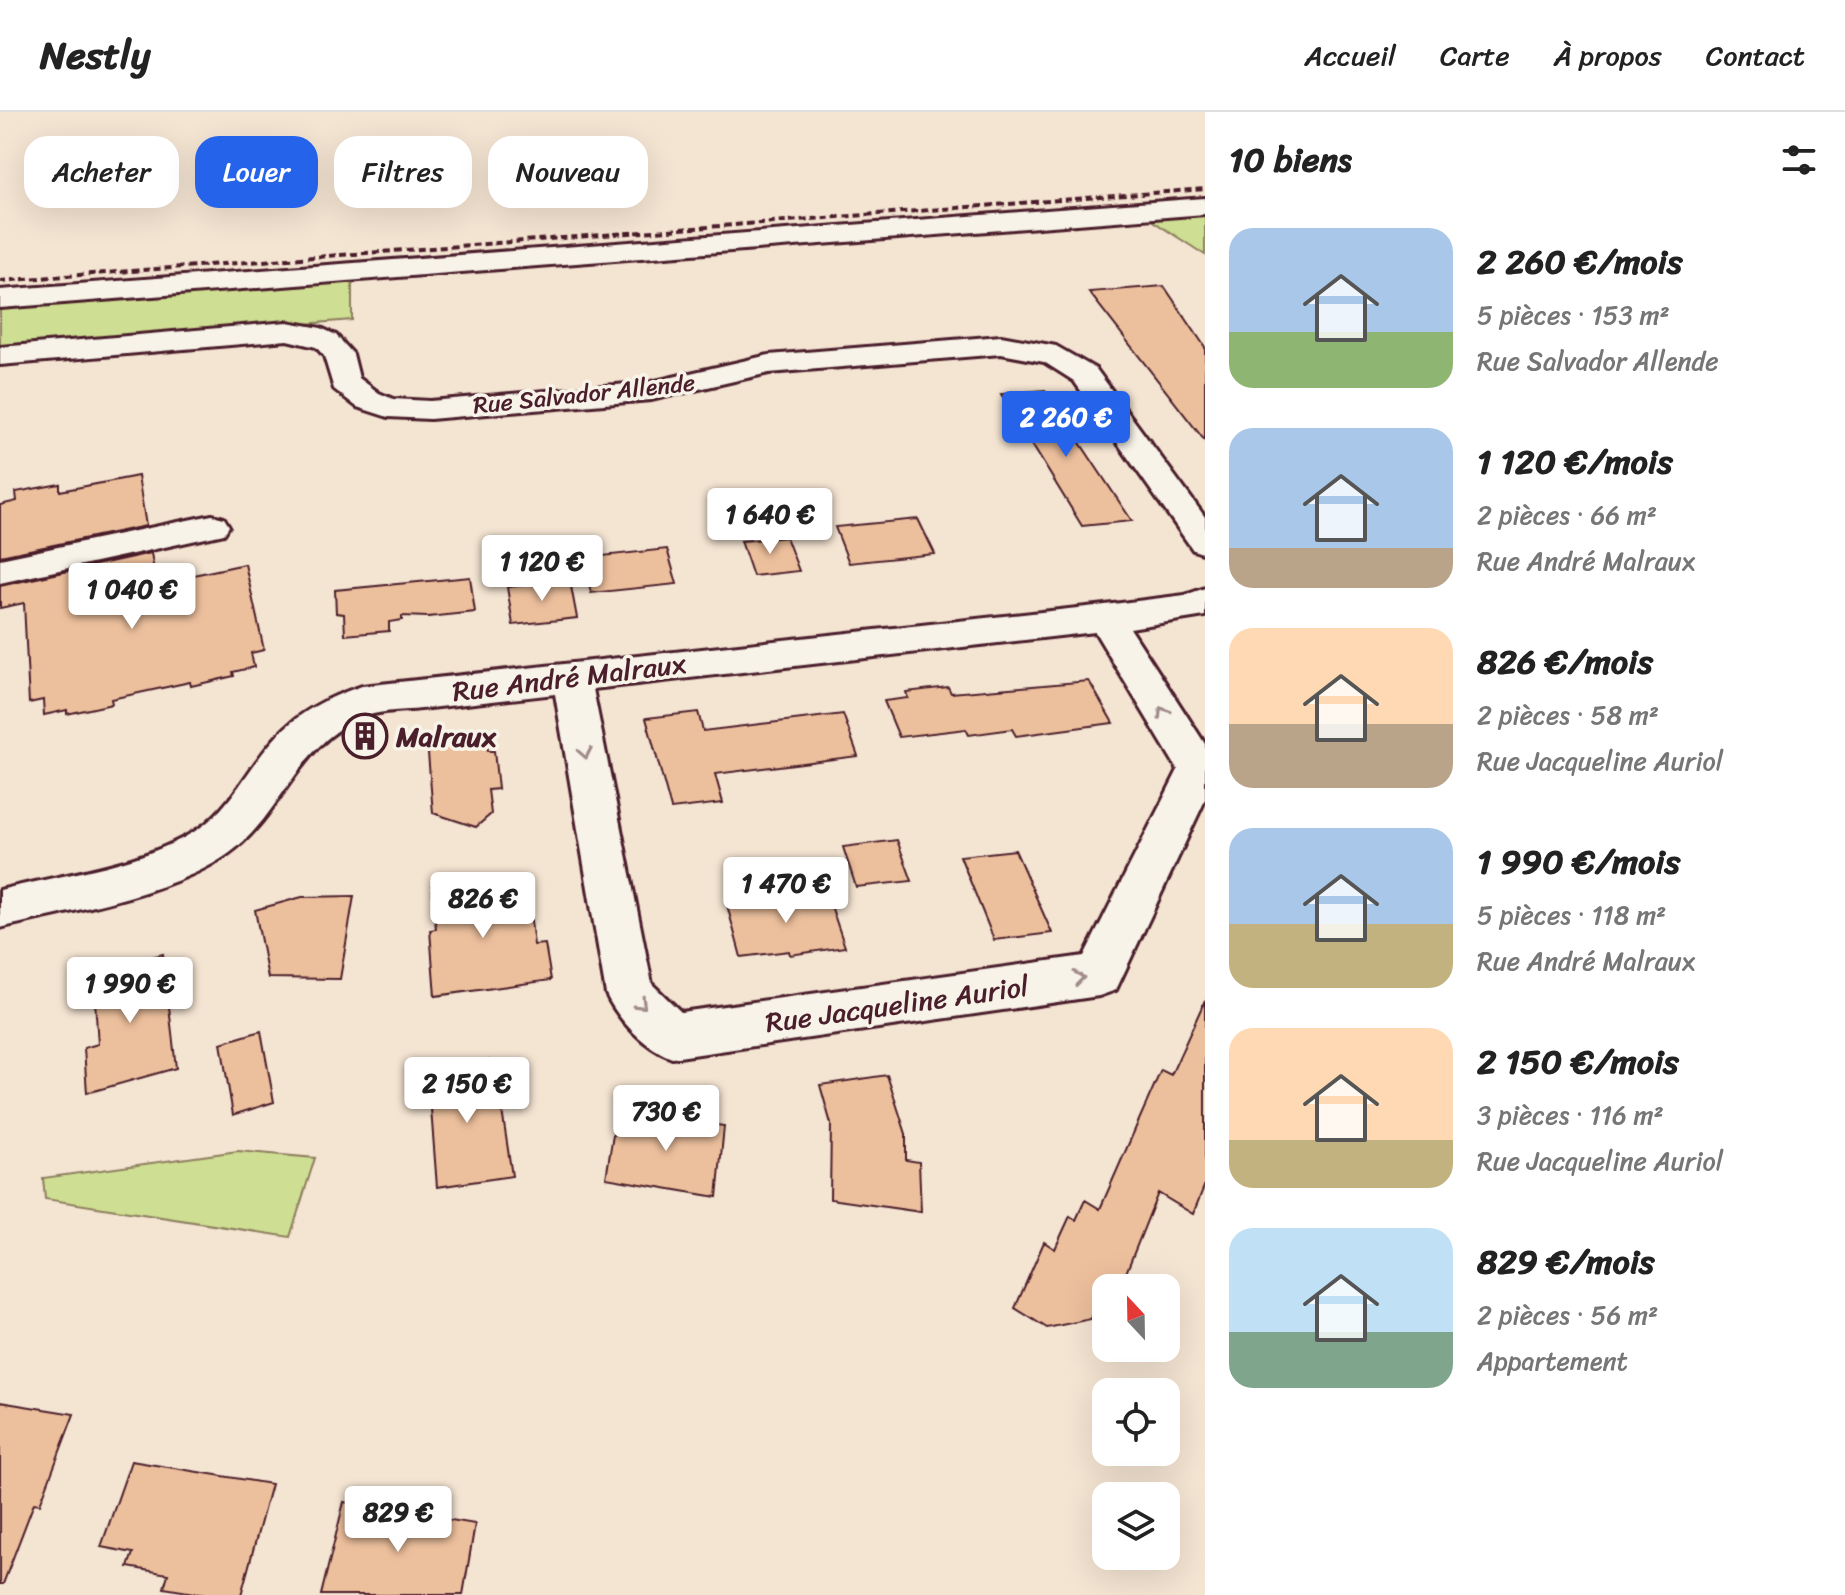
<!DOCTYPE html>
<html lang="fr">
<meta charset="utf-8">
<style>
body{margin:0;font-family:Sriracha,sans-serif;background:#f2f2f2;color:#222;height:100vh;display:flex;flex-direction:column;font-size:30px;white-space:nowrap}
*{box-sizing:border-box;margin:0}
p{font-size:26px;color:#767676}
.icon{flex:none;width:44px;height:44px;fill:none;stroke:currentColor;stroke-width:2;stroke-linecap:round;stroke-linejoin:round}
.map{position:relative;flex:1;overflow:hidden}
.details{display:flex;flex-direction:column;background:#fff;width:640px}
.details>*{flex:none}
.hud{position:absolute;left:24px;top:24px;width:760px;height:72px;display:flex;gap:16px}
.needle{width:52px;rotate:338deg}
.controls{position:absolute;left:1092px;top:1162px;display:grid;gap:16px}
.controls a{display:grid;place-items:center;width:88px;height:88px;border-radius:16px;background:#fff;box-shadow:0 8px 32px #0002;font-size:40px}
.price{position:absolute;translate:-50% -68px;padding:0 18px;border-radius:8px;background:#fff;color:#222;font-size:26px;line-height:52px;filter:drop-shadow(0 2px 4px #0008)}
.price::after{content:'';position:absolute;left:50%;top:48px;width:24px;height:18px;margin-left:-12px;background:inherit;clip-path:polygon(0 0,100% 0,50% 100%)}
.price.on{background:#2563eb;color:#fff}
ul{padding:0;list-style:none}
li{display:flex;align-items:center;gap:24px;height:200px;padding:0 24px}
li span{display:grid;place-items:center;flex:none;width:224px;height:160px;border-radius:24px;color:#555}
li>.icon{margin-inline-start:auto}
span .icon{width:96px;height:96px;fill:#fffc;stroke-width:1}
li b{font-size:34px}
h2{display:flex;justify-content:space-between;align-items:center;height:96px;padding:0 24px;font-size:34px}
.tag{padding:0 28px;border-radius:24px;background:#fff;box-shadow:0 8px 32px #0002;font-size:28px;line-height:72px}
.tag.on{background:#2563eb;color:#fff}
header{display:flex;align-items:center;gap:48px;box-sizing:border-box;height:112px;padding:0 40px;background:#fff;border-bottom:2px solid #e0e0e0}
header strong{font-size:38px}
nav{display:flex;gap:44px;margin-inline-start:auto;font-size:28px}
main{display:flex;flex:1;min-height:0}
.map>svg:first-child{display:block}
.green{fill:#cede92;stroke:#8c7e5e;stroke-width:2}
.building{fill:#edc09d;stroke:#4a1f2b;stroke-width:2}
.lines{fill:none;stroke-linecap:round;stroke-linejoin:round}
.minor-casing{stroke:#4a1f2b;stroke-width:6}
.minor{fill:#f7f3e8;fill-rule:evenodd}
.rail{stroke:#4a1f2b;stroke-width:4;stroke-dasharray:7 4;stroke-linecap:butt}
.oneway{stroke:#a0898a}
.labels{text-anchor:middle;stroke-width:7;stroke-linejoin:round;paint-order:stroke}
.far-street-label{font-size:24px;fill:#4a1f2b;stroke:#f7f3e8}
.street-label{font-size:28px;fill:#4a1f2b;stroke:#f7f3e8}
.poi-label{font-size:28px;font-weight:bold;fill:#4a1f2b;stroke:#f7f3e8;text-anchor:start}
</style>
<header>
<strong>Nestly</strong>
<nav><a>Accueil</a><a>Carte</a><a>À propos</a><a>Contact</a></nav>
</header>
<main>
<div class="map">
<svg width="1205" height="1483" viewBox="0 0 1205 1483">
<rect width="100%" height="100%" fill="#f4e4d2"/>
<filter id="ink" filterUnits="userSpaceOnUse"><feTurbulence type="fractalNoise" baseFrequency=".0125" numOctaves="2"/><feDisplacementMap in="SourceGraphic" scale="16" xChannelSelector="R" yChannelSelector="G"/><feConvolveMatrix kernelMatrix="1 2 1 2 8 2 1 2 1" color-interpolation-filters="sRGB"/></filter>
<g filter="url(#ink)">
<path class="green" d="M1205,99V143L1145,104Z
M352,166V208L0,237V194Z
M238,1039L315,1046L290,1125L45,1087L43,1066Z"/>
<path class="building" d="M1164,174L1205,235V329L1089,180Z
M1045,278L1132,409L1082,414L1001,282Z
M138,364L146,414L0,444V393L17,389L16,380L60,372V379Z
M918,407L935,442L849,451L835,415Z
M786,425L799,459L753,464L741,429Z
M667,437L677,472L591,481L583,446Z
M151,441L156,471L245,452L264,538L251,541L254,555L233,560L234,564L191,574L190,570L111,587L112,592L67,602V598L44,603L43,588L29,591L24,491L0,496V474Z
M470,465L475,500L428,505L402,504V508L389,510V519L345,523L344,502L336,501L335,478Z
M570,469L577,506L513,513L507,475Z
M1089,569L1113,611L1016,624L1012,617L969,623L966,617L899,625L884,589L908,586L906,580L948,575L951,581Z
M698,600L703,619L843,602L858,644L715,662L723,691L671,697L646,606Z
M486,623L488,639H494L498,677L488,678L491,702L476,715L433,701L427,629Z
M897,728L912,769L856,775L843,735Z
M1015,738L1052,821L994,828L960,744Z
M498,765L501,788L528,785L534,833L545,832L551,868L435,884L430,818L436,817L432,774Z
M826,779L845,835L790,843L789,839L741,845L727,793Z
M354,784L340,867L268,866L255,798L302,785Z
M163,842L176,956L87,981L84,936L98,932L93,860Z
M1205,888V1072L1193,1102L1158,1081L1120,1176H1104L1091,1207L1047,1216L1015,1196L1044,1130L1055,1137L1070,1104L1076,1108L1085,1088L1100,1097L1161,958L1171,963Z
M261,919L274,990L233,1003L221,931Z
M488,948L490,973L498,972L512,1064L437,1075L428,957Z
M887,963L906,1022V1048L919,1050L921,1100L830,1087L831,1012L820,973Z
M617,998L724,1014L717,1085L606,1066Z
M0,1290L74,1302L40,1392L34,1391L3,1472H0Z
M131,1349L271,1372L241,1483H206L164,1476L168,1462L128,1455L133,1441L101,1435Z
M344,1390L475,1412L463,1483H321Z"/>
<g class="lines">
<g class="minor-casing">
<path id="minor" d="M1205,86V102L0,196V178Z
M287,210L321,216L336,223L353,242L359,266L379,281L393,287L430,289L651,270L769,243L1001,224L1056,234L1096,257L1205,405V442L1193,438L1074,269L1044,250L1001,242L769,261L651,288L430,307L388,305L357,295L334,277L324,244L316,235L287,228L0,253V235Z
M212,403L224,406L229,414L224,422L0,471V447Z
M1205,476V504L1130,516L1205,632V688L1116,878L1099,884L672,946C645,936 618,908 606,882L555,582C510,587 466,592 421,597C404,599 383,598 367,604C301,626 285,696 236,736C181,781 69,799 0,816V778C63,762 151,752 204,713C235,689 251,651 278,623C300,599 331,584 362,574L1105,493L1185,483ZM1095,520L1178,658L1084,844L681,900L652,872L593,577Z"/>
</g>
<use href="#minor" class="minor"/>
<path class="rail" d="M0,169L1205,77"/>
</g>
<defs><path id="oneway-chevron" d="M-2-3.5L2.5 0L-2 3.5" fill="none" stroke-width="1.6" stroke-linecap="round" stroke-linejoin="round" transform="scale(2)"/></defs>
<g class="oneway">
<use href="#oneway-chevron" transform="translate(1163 600) rotate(-122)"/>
<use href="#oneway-chevron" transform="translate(585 641) rotate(79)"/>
<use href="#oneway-chevron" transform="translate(1079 866) rotate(-8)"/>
<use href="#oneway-chevron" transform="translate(641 892) rotate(45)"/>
</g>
</g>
<defs>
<g id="building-ring" transform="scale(2.3)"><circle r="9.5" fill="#f7f3e8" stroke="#4a1f2b" stroke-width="1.5"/><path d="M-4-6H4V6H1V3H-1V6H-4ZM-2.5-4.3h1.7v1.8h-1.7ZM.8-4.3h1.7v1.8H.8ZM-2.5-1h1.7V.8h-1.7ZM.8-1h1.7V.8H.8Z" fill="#4a1f2b"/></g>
</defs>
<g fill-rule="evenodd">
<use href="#building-ring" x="365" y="624"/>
</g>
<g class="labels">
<g class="far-street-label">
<text transform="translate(584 282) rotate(-6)" y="8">Rue Salvador Allende</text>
</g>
<g class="street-label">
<text transform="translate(569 565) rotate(-7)" y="10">Rue André Malraux</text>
<text transform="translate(897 892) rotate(-8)" y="10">Rue Jacqueline Auriol</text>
</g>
<g class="poi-label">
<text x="396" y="634">Malraux</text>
</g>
</g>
</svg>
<div class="controls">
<a><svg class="needle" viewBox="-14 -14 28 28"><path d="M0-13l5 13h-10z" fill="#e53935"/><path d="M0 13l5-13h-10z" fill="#767676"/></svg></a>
<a><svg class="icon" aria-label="locate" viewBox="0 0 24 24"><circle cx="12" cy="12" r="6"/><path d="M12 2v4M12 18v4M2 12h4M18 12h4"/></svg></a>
<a><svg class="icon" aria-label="layers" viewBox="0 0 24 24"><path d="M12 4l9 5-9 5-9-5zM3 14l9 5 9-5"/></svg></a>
</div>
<b class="price on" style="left:1066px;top:347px">2 260 €</b>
<b class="price" style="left:770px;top:444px">1 640 €</b>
<b class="price" style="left:542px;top:491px">1 120 €</b>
<b class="price" style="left:132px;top:519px">1 040 €</b>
<b class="price" style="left:786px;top:813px">1 470 €</b>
<b class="price" style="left:483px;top:828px">826 €</b>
<b class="price" style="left:130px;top:913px">1 990 €</b>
<b class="price" style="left:467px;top:1013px">2 150 €</b>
<b class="price" style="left:666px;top:1041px">730 €</b>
<b class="price" style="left:398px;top:1442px">829 €</b>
<div class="hud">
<a class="tag">Acheter</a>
<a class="tag on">Louer</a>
<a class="tag">Filtres</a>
<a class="tag">Nouveau</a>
</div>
</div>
<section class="details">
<h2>10 biens<svg class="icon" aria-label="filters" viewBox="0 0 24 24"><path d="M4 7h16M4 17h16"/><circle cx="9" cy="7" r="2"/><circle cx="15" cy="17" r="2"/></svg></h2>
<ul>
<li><span style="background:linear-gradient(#a9c7e8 65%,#8fb573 0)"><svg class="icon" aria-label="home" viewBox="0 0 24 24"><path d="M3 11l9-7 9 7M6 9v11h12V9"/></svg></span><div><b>2 260 €/mois</b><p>5 pièces · 153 m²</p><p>Rue Salvador Allende</p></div></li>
<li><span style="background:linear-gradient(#a9c7e8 75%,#b9a48a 0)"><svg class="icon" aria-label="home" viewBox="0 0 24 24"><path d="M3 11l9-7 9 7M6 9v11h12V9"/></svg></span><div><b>1 120 €/mois</b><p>2 pièces · 66 m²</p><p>Rue André Malraux</p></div></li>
<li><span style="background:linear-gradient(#ffd9b3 60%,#b9a48a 0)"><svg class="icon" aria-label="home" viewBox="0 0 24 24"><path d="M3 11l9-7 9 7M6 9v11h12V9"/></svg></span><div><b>826 €/mois</b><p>2 pièces · 58 m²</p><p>Rue Jacqueline Auriol</p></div></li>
<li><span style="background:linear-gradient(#a9c7e8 60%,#c2b280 0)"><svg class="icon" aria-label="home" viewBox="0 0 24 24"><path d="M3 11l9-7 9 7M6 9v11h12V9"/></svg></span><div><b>1 990 €/mois</b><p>5 pièces · 118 m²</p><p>Rue André Malraux</p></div></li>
<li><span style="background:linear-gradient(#ffd9b3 70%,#c2b280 0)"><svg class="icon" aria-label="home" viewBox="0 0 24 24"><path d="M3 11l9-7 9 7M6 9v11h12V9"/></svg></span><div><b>2 150 €/mois</b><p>3 pièces · 116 m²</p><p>Rue Jacqueline Auriol</p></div></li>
<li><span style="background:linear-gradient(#bfe0f5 65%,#7fa58c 0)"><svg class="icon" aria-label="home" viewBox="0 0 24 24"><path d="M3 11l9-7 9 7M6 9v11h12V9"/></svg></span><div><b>829 €/mois</b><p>2 pièces · 56 m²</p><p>Appartement</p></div></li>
</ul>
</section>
</main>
